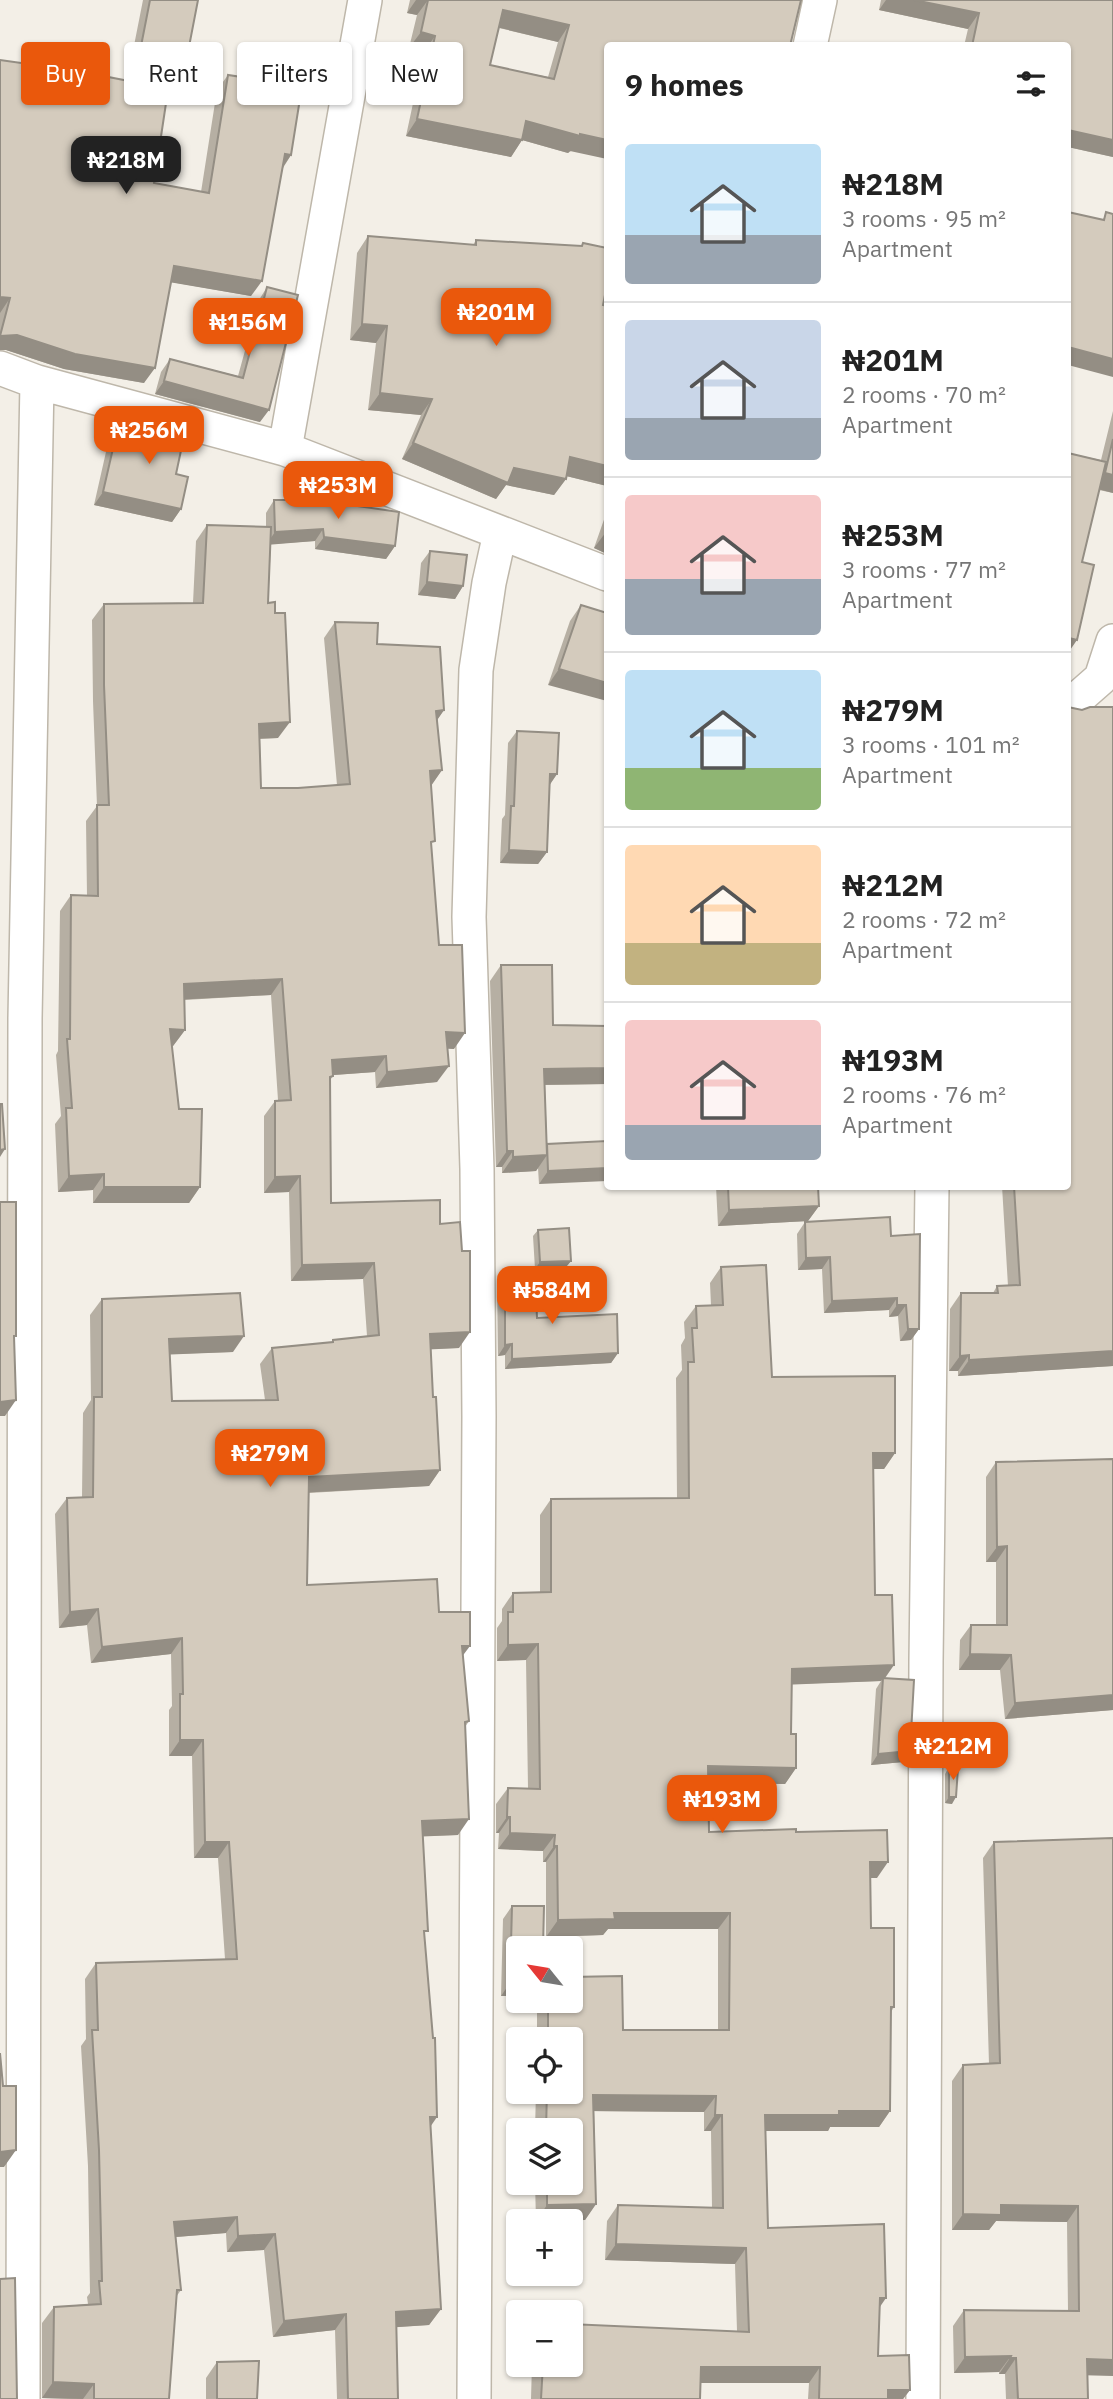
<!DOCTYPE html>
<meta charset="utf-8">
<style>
body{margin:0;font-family:"IBM Plex Sans",sans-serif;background:#f6f6f6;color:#222;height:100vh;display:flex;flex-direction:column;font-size:26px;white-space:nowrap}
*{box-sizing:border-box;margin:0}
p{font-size:23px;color:#767676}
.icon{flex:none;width:38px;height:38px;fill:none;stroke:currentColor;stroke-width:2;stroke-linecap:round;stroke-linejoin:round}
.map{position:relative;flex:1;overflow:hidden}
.panel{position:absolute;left:604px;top:42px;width:467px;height:1148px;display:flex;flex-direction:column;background:#fff;border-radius:7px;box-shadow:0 2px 5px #0004}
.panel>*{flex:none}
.hud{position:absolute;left:21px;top:42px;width:478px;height:63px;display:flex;gap:14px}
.needle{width:46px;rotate:300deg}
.controls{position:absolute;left:506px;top:1936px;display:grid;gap:14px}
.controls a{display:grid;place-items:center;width:77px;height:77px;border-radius:7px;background:#fff;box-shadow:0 2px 5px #0004;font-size:35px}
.price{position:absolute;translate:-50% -60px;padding:0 16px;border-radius:14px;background:#ea580c;color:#fff;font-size:23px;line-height:46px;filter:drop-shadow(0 2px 4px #0008)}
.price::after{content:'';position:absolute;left:50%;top:42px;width:21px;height:16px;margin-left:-10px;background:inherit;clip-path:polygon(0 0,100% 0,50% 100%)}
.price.on{background:#222;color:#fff}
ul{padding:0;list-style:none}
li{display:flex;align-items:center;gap:21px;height:175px;padding:0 21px}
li+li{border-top:2px solid #e0e0e0}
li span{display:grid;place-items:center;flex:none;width:196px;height:140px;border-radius:7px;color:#555}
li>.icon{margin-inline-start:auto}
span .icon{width:84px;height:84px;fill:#fffc;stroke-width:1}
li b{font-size:30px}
h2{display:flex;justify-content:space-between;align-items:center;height:84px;padding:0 21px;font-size:30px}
.chip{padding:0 24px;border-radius:7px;background:#fff;box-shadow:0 2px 5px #0004;font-size:24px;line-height:63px}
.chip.on{background:#ea580c;color:#fff}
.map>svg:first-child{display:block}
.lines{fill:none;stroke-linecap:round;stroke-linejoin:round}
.minor-casing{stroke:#beb7aa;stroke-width:36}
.minor{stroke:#fff;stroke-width:33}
.wall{fill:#b6afa3;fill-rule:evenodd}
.shaded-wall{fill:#948e84}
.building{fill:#d4cbbd;stroke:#948e84;stroke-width:2;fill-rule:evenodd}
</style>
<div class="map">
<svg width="1113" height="2399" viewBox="0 0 1113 2399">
<rect width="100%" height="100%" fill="#f3efe7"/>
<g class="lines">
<g class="minor-casing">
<path id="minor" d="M810,46L820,0
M0,368L37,382L285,449L607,574
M285,449L365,0
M1068,707L1101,678L1113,641
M23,2399L25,1018L37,382
M474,2399L479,1416L477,1169L469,917L476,670L489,583L500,533
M923,2399L926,1662L932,1186"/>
</g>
<use href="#minor" class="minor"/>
</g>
<path class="wall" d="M143,0H198L177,67L171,66L154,183L201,192L217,90L228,75L291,155L283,168L251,296L171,282L144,383L64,369L6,350H0V60L127,81Z
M410,0H801L568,153L522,140L511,157L406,136L424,52L409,48L417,15L407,13ZM499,28L558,42L548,77L490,65Z
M881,0H1113V157L1068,147V46H964L968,29L879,10Z
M368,236L473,245L476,240L581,246L583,243L603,305L607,306V486L566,476V479L554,495L506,485L496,499L402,459L421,415L368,410L376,343L350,340L357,253Z
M267,287L260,422L155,394L161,372L170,359L238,376L259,300Z
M1113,411V493L1099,490L1082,562L1068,453L1101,460Z
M155,419L176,474L181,509L172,522L94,505L108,443L117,431L145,436L146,431Z
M274,500L395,546L386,559L315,549V541L271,544L268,603L278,738L260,739L261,788H298L337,785L324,638L335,622L377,644L444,710L437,720L442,770L431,785V847L439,945L454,1049L447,1048L437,1082L376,1088L375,1072L333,1075L330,1081L331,1203L440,1224L459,1348L430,1349L433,1397L440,1470L429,1486L309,1493L307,1585L439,1612L463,1656L469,1721L465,1727L458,1835L423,1836L424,1937L430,2127L441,2309L429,2325L396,2327L398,2399H337L335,2330L273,2337L264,2250L227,2252L226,2233L176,2237L181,2290L176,2297L169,2399H70L42,2398V2323L54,2307L88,2304L87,2297L90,2293L88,2166L81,2046L86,2039L85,1979L96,1963L225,1959L218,1858H194L192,1756H169V1710L172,1706L171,1654L91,1663L87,1625L59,1628L55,1514L67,1498L82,1497L83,1413L91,1400L90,1315L102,1299L233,1352L170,1354L172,1401L265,1400L260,1364L272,1348L331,1342L333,1340L367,1336L363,1279L291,1281L289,1192L264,1193V1116L275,1101L278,1100L271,995L185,1000V1030L173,1046H172L179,1109L200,1187L189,1203H93V1190L58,1192L55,1124L61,1116L56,1055L58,1051L60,911L71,895L87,896L86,821L97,806L93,701L92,620L104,604L193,603L196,541L207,525L266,527V513Z
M607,511V554L594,548Z
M430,551L463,586L455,599L418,595L421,563Z
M581,605L607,613L548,685L570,621Z
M1113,707V1366L958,1376V1371H949L950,1309L961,1293H993L997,1286H1008L1002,1186H1068L1082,710Z
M517,731L557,774L549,786L547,852L538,864L500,863L502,819L505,815L508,743Z
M501,965L553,1025L607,1026V1084L545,1085L547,1144L607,1141L539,1184L538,1168L536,1171L502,1173V1167H496L490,981Z
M716,1186H818L819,1206L808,1221L718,1226Z
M805,1222L891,1236L919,1329L911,1340L900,1341L898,1316L889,1317V1310L824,1313L822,1269L798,1270L797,1234Z
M538,1230L571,1261L566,1267L535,1269L533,1236Z
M721,1267L772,1377L895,1453L884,1469H873L875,1595L885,1678L910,1751L903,1762L871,1765L876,1689L881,1681L792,1684L791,1734L796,1768L785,1784L708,1783L709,1832H796L877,1878H870L871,1928L894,2007L891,2012L890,2111L879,2127H830L828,2131H765L768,2228L880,2307L878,2356L910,2390L903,2399H808L809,2383H701L700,2399H531L532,2364H570L737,2331L735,2264L605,2260L607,2221L618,2205L712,2208L711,2131H704V2112L594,2111L596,2204L585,2220L536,2221L535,2182H570V2130H535L536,2091H570V2039H537V2000H570L623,2030H718V1929H608L603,1935L546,1937V1862H543V1851L498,1849L499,1833H496V1804L508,1788H528L526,1660L497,1661V1628L502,1621V1609L513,1593L540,1592V1515L551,1499L677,1498L676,1378L682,1370L681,1345L685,1338L684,1322L696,1306L711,1305L710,1283Z
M505,1274L537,1318L618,1353L611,1363L505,1369V1355L498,1356L497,1285Z
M996,1462L1113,1710L1005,1719L1000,1670H959L960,1640L971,1625H996V1562H986V1477Z
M949,1767L952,1804L945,1803V1774Z
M1113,1838L1087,2375L1088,2399H1006L1005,2374H999V2372L954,2373L953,2326L964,2310L1068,2311L1067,2222L996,2221L989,2230H952V2081L963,2065L989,2064L983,1858L994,1842Z
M512,1906L518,1996H501L503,1919Z
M217,2362L257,2399H206V2378Z"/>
<path class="shaded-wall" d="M416,0H428L417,15L407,13Z
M886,0H914L979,13L968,29L879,10Z
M503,10L569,25L558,42L492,26Z
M421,32L435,36L424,52L409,48Z
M174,50L188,52L177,67L163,65Z
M417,119L522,140L511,157L406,136Z
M526,121L607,140V159L570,151L568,153L515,138Z
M1068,130L1113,140V157L1068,147Z
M285,154L291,155L281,170Z
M174,266L262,281L251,296L163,281Z
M0,297L10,298L0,313Z
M362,324L387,326L376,343L350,340Z
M17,335L155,368L144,383L64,369L6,350H0V336Z
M1068,347L1113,359V377L1068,365Z
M164,381L269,410L260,422L155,394Z
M380,393L432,399L421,415L368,410Z
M413,443L514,468L566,479L554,495L506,485L496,499L402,459Z
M570,457L607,466V486L558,474Z
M1105,473L1113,475V493L1094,488Z
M103,492L181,509L172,522L94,505Z
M323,529L315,541L266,545L275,532Z
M606,532L607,533V554L594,548Z
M324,537L395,546L386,559L315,549Z
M427,582L463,586L455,599L418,595Z
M1069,638L1077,640L1068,653V640Z
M559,669L607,683V701L548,685Z
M444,710L433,726L436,711Z
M290,722L278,738L248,739L259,724Z
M442,770L431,786L430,771Z
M550,774H557L548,787Z
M509,850L547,852L538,864L500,863Z
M282,979L271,995L173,1000L184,984Z
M170,1029L185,1030L173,1046L158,1045Z
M446,1032L465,1033L454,1049L435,1048Z
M386,1056L375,1072L320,1076L332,1060Z
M449,1066L437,1082L376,1088L387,1072Z
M607,1068V1084L533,1085L544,1069Z
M5,1149L0,1157V1150Z
M507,1151H513L502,1167H496Z
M547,1155L536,1171L502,1173L513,1157Z
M607,1168V1181L539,1184L548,1171Z
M104,1174L93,1190L58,1192L69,1176Z
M300,1176L289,1192L264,1193L275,1177Z
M104,1187H200L189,1203H93Z
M819,1206L808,1221L718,1226L729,1210Z
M830,1257L822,1269L798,1270L806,1258Z
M571,1261L566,1267L535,1269L540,1262Z
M374,1263L363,1279L291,1281L302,1265Z
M897,1298L889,1310L824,1313L832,1301Z
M897,1305H906L898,1316L889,1317Z
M908,1329H919L911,1340L900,1341Z
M470,1332L459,1348L418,1350L430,1334Z
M244,1336L233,1352L158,1355L169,1339Z
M512,1344L505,1355L498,1356L505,1345Z
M1113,1351V1366L958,1376L969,1360Z
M618,1353L611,1363L505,1369L512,1359Z
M969,1355L958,1371H949L960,1356Z
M16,1400L5,1416H0V1402Z
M873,1453H895L884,1469H861Z
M440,1470L429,1486L298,1493L309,1477Z
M1007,1546L996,1562H986L997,1547Z
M98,1609L87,1625L59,1628L70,1612Z
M182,1638L171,1654L91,1663L102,1647Z
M538,1644L526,1660L497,1661L508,1645Z
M462,1646H470L458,1662Z
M970,1654L1011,1655L1000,1670H959Z
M894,1665L883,1681V1678L881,1681L781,1685L792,1669Z
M1113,1695V1710L1005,1719L1015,1703Z
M180,1740H203L192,1756H169Z
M910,1751L903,1762L871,1765L878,1754Z
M708,1766L796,1768L785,1784L697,1782Z
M949,1797H956L952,1804L945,1803Z
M507,1817H510L499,1833H496Z
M469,1819L458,1835L410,1837L422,1821Z
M510,1833L555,1835L543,1851L498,1849Z
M205,1842H229L218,1858H194Z
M554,1846H557L546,1862H543Z
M870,1862H888L877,1878H859Z
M614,1913H730L718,1929H608L603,1935L546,1937L558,1920Z
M510,1983H518V1996H501Z
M593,2095L716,2096L704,2112L582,2111Z
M839,2111H890L879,2127H830L828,2131H754L765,2115Z
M715,2115H722L711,2131H704Z
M430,2117H437L426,2133Z
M16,2150L4,2167H0V2152Z
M596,2204L585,2220L536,2221L547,2205Z
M1001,2205L1078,2206L1067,2222L996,2221L989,2230H952L963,2214Z
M237,2217L226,2233L163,2238L174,2222Z
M275,2234L264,2250L227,2252L238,2236Z
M616,2244L746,2248L735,2264L605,2260Z
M880,2298H886L875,2314Z
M441,2309L429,2325L384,2328L396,2312Z
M346,2314L335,2330L273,2337L284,2321Z
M1011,2356L999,2372L954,2373L965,2357Z
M1010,2358H1016L1005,2374H999Z
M1087,2359L1113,2360V2376L1076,2375Z
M701,2367H820L809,2383H690Z
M53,2382L94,2384L83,2399L42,2398Z
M888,2390H910L903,2399H882Z"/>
<path class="building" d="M150,0H198L188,52L174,50L154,183L209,193L228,75L302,86L291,155L285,154L262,281L174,266L155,368L75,354L17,335L0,336L10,298L0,297V60L78,71L134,82Z
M428,0H801L790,46H607V140L580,134V136L526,121L522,140L417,119L435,36L421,32ZM503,10L569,25L554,79L490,65Z
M914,0H1113V140L1068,130V46H972L979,13Z
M1068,212L1104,220L1106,212L1113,214V359L1068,347Z
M368,236L476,245V240L582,246L583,243L607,248V285L603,305L607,306V466L570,457L566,479L514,468L508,483L413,443L432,399L380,393L387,326L362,324Z
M267,287L298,295L269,410L164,381L170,359L243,378Z
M155,419L186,427L176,474L188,477L181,509L103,492L117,431L150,438Z
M1113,439V475L1105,473Z
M1068,453L1106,462L1082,562L1094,565L1077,640L1069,638L1068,643Z
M274,500H316L399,512L395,546L324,537L323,529L275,532Z
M207,525L271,527L268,603L275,602V613H285L290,722L259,724L261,788H298L350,784L335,622L378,623L377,644L440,647L444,710L436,711L442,770L430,771L435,841L431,842L439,945H462L465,1033L446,1032L449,1066L387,1072L386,1056L332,1060L333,1076L330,1077L331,1203L440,1200V1224L460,1222L462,1251H470V1332L430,1334L433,1397H436L440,1470L309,1477L307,1585L437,1579L439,1612H470V1646H462L469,1721L465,1722L469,1819L422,1821L428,1931H424L433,2038H435L437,2117H430L441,2309L396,2312L398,2399H348L346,2314L284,2321L275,2234L238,2236L237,2217L174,2222L181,2290H177L169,2399H94V2384L53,2382L54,2307L101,2304L99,2281H102L99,2150L92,2030H98L96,1963L237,1959L229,1842H205L203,1740H180V1694H183L182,1638L102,1647L98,1609L70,1612L67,1498L93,1497L94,1397H102V1299L240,1293L244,1336L169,1339L172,1401L278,1400L272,1348L333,1342V1340L379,1335L374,1263L302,1265L300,1176L275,1177V1101L291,1100L282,979L184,984L185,1030L170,1029L179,1109H202L200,1187H104V1174L69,1176L66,1108H72L67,1039H70L71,895L98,896L97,805H109L104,685V604L203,603Z
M430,551L467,555L463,586L427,582Z
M581,605L607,613V683L559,669Z
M1068,707L1082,710L1090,707H1113V1351L969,1360V1355L960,1356L961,1293H998L997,1286L1020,1285L1014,1186H1068Z
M517,731L559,733L557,774H550L547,852L509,850L511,806H514Z
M501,965H552L553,1025L607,1026V1068L544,1069L547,1155L513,1157V1151H507Z
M0,1104H2L5,1149L0,1150Z
M607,1141V1168L548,1171L547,1144Z
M728,1186H818L819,1206L729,1210Z
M0,1202H16V1336H14L16,1400L0,1402Z
M890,1217L891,1236L920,1234L919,1329H908L906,1305H897V1298L832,1301L830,1257L806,1258L805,1222Z
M569,1228L571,1261L540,1262L538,1230Z
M766,1265L772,1377L895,1376V1453H873L875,1595H892L894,1665L792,1669L791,1734H796V1768L708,1766L709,1832L796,1829V1832L887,1830L888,1862H870L871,1928H894V2007H891L890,2111H839V2115H765L768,2228L884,2224L886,2298H880L878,2356L909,2355L910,2390H888V2399H819L820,2367H701L700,2399H541L543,2364H570V2324L749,2332L746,2248L616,2244L618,2205L723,2208L722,2115H715L716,2096L593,2095L596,2204L547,2205V2182H570V2130H546L547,2091H570V2039H548V2000H570V1977L622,1976L623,2030H729L730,1913H614L615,1919L558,1920L557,1846H554L555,1835L510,1833V1817H507L508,1788L540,1789L538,1644L508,1645V1612H513V1593L551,1592V1499L689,1498L688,1362H694L692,1328H697L696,1306L723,1305L721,1267Z
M535,1272L537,1318L617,1314L618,1353L512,1359V1344L505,1345V1274Z
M1113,1459V1695L1015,1703L1011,1655L970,1654L971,1625H1007V1546L997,1547L996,1462Z
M883,1678L914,1680L910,1751L878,1754Z
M949,1767L958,1768L956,1797H949Z
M1113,1838V2360L1087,2359L1088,2399H1018L1016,2358H1010L1011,2356L965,2357L964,2310L1079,2311L1078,2206L1001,2205V2215L963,2214V2065L1000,2063L994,1842Z
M512,1906H544L543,1948H518V1983H510Z
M0,2053L3,2086H16V2150L0,2152Z
M15,2278L17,2399H0V2279Z
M259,2361L257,2399H217V2362Z"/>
</svg>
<div class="controls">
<a><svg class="needle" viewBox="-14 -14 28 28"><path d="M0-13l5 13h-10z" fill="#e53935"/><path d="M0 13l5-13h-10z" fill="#767676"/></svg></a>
<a><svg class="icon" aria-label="locate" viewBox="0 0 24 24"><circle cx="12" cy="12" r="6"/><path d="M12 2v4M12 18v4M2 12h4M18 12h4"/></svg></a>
<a><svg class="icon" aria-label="layers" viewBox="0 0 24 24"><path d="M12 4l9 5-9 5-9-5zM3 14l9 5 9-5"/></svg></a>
<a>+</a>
<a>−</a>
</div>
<b class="price on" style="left:126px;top:196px">₦218M</b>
<b class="price" style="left:496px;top:348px">₦201M</b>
<b class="price" style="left:248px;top:358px">₦156M</b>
<b class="price" style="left:149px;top:466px">₦256M</b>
<b class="price" style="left:338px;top:521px">₦253M</b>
<b class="price" style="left:552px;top:1326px">₦584M</b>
<b class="price" style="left:270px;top:1489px">₦279M</b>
<b class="price" style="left:953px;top:1782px">₦212M</b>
<b class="price" style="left:722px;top:1835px">₦193M</b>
<div class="hud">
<a class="chip on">Buy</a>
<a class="chip">Rent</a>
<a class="chip">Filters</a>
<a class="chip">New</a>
</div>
<section class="panel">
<h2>9 homes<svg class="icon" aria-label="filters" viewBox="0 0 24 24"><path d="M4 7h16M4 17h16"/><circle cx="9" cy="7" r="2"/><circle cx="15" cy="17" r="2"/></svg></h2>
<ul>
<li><span style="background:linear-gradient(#bfe0f5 65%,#9aa5b1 0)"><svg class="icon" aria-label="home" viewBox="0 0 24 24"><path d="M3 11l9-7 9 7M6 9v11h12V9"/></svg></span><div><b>₦218M</b><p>3 rooms · 95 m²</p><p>Apartment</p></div></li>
<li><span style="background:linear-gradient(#c9d6e8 70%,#9aa5b1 0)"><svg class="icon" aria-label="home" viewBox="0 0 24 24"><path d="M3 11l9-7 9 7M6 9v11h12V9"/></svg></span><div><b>₦201M</b><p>2 rooms · 70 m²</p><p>Apartment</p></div></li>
<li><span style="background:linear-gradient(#f6c9c9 60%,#9aa5b1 0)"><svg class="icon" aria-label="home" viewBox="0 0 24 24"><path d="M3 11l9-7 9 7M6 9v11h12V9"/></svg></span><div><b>₦253M</b><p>3 rooms · 77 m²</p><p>Apartment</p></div></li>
<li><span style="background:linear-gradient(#bfe0f5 70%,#8fb573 0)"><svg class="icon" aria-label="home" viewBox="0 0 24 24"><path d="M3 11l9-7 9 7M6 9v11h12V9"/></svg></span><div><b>₦279M</b><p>3 rooms · 101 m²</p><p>Apartment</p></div></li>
<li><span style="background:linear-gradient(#ffd9b3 70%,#c2b280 0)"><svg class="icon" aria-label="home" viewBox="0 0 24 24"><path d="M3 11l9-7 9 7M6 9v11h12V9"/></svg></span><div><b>₦212M</b><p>2 rooms · 72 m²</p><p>Apartment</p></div></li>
<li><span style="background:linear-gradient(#f6c9c9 75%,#9aa5b1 0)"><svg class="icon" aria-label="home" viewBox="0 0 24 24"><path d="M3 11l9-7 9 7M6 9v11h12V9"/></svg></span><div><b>₦193M</b><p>2 rooms · 76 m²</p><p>Apartment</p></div></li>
</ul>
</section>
</div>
